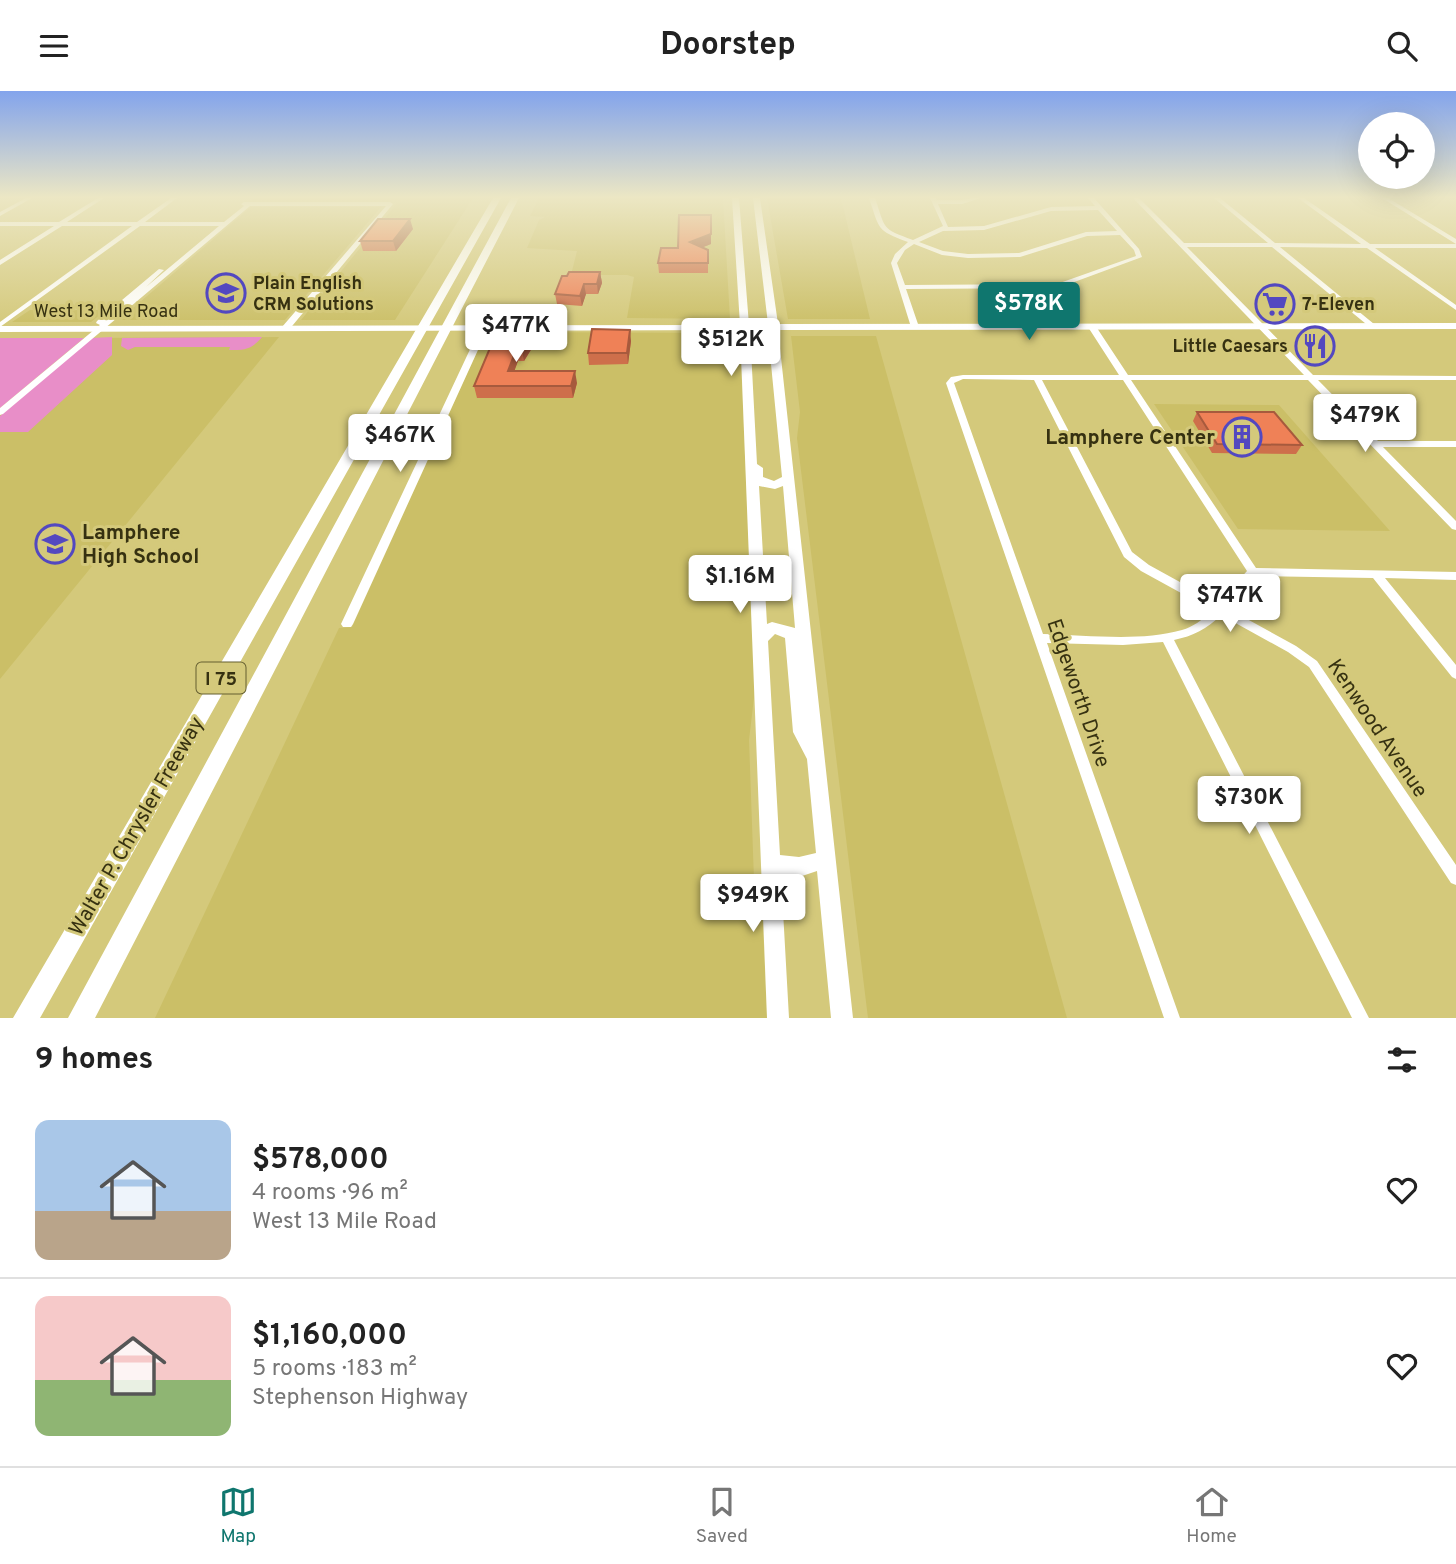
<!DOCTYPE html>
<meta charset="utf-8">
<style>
body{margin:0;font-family:Overpass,sans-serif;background:#f2f2f2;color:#222;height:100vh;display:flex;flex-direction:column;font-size:26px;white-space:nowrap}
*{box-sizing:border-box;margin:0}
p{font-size:23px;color:#767676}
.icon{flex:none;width:38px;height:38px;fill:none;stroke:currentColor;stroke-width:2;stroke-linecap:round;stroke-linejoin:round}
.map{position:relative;height:927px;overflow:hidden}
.side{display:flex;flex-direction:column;background:#fff;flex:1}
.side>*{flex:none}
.tools{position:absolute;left:1358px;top:21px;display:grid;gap:14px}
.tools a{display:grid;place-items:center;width:77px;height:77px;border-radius:50%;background:#fff;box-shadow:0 7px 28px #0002;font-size:35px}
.price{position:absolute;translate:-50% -60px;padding:0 16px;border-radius:7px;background:#fff;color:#222;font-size:23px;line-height:46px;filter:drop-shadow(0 2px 4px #0008)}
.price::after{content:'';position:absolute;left:50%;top:42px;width:21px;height:16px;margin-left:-10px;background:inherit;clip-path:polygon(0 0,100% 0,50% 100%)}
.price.on{background:#0f766e;color:#fff}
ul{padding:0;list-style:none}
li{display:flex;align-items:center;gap:21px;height:175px;padding:0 35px}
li+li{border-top:2px solid #e0e0e0}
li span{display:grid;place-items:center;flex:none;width:196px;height:140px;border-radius:14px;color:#555}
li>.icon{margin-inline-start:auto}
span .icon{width:84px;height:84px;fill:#fffc;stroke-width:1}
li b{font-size:30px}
h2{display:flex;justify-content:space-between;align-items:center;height:84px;padding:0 35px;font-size:30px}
header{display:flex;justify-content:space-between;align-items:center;height:91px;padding:0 35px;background:#fff;font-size:32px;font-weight:700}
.tab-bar{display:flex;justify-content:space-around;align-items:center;height:98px;border-top:2px solid #e0e0e0;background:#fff;font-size:19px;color:#767676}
.tab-bar a{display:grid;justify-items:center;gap:4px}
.tab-bar .on{color:#0f766e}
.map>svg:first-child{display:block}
.built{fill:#cbbf67}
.green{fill:#e88ec8}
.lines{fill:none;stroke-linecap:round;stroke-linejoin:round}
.minor{fill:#fff;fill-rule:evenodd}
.major{fill:#fff;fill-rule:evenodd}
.highway{fill:#fff;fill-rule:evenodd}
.wall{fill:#ce6f4b}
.shaded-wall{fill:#a75a3d}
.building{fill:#ef8157;stroke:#a75a3d;stroke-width:2}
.labels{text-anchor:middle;stroke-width:6;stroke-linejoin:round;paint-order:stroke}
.far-poi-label{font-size:18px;font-weight:bold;fill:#363111;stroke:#d4c97b;text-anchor:start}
.far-street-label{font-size:18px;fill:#363111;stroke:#d4c97b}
.shield{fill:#d4c97b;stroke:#655f31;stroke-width:2}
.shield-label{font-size:19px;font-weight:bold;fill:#363111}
.poi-label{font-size:21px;font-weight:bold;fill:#363111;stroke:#d4c97b;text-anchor:end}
.street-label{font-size:21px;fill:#363111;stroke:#d4c97b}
</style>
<header><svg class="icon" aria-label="menu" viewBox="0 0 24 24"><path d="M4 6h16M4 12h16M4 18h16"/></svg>Doorstep<svg class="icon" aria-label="search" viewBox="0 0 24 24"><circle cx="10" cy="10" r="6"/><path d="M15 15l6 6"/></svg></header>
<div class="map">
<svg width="1456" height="927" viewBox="0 0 1456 927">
<rect width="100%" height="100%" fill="#d4c97b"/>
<path class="built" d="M254,107H473L395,229H301L397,112L249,111Z
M539,107H723L730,228L627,227L634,186L627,184H571L577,160L527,157L539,129L545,126L530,125Z
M767,107H841L870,228H788Z
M251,116H381L285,229H119Z
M30,219H106L91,231H12Z
M495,241L727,242L740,248L755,598L749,649L754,789L762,813L767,927H155L339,537L352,536L482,250L485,244Z
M791,245H876L1067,927H868L797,347L800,321Z
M279,246L0,588V317L84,247Z
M1154,313L1279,314L1390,440L1238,438Z"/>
<path class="green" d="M112,246V264L28,341H0V325L92,247Z
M262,246C251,259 245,259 229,259L230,256H135L128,259L121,255L122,247Z
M0,247H84L0,317Z"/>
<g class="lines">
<path class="minor" d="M26,107H32L0,125V121Z
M98,107H104L67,131H137L171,107H177L145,131H224L244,115L241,113L244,111H390L393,113L288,240H282V236L386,115H250L3,323L0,324V317L100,234L96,232L97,230L159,178L164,179L146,196L219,135H140L0,236V231L132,135H62L0,174V169L54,135H0V131H59Z
M869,107H875C886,139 881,137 913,149L943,135L930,107H936L937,109H962L973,107H981L962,113H938L948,136L984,135L1051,116L1095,115L1088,107H1094L1139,158L1142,166L1058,197L906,198L919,236L915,238L911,236L891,172L895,163L908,151C876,139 880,139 869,107ZM1098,119L1117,140L1086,141L1019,162L968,163L943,160L919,151L943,140L984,139L1051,120ZM1120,144L1134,159L1136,165L1057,193L905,194L897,172L905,159L914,153L942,164L968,167L1020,166L1087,145Z
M1133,107H1139L1184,152H1268L1214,107H1220L1275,152L1361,153L1298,107H1304L1370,153H1456V157H1375L1456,214V219L1367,157L1280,156L1374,233V237H1371L1272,156H1187L1313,284L1456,285V289H1318L1378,350H1456V356H1383L1456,430V439L1452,438L1308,289H1131L1256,477L1456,481V489L1385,487L1456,574V588L1452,586L1373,487L1256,485L1227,517L1296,555L1317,570L1456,774V794L1451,792L1309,576L1288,561L1221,524C1207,538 1193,545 1174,549L1369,927H1352L1163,551L1123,554L1047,552L1180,927H1164L946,292L951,286L963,284H1119L1088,236L1092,234H1095L1128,284H1304ZM963,288L1034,289L1124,466L1141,480L1212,519L1210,521C1202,529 1193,536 1182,539C1140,551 1087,544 1043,543L954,292ZM1042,289H1123L1247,480L1218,512L1149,474L1132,461Z
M1382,107H1388L1456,148V153Z
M481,235L488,237L353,533L351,536H343L341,533Z"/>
<path class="major" d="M732,107H739L749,234L768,233L753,107H760L778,233L1456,232V238L778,239L853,927H831L817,780L799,786L781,784L789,927H767L740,239L0,241V235L740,234ZM750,239H768L770,253L765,251L750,252ZM761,257L765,272L771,273L782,386L774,390L763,386V377L757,373L751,259ZM759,395L775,398L783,395L795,537L772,531L767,533ZM775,543L785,547L793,641L807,668L816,762L799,766L780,764L768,550Z"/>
<path class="highway" d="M493,107H501L40,927H13Z
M511,107H519L95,927H68Z"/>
</g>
<path class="wall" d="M413,138L396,160H363L360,150Z
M711,153L703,156L708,159V182H659L658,172L678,157Z
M600,181L602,192L598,203H586L582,215L557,213L555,203L567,185Z
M534,238L537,249L524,270H518L514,280L577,292L573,307H477L474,295Z
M631,250L628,273L589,274L588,262Z
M1197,321L1302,354L1296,363L1212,362L1193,330Z"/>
<path class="shaded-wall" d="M711,124V153L691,161L690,151Z
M410,128L413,138L396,160L393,150Z
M600,181L602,192L598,203L597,193Z
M584,193L586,203L582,215L580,205Z
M534,238L537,249L524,270L522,259Z
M630,239L631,250L628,273L627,262Z
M516,259L518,270L510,292L508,280Z
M575,280L577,292L573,307L571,295Z"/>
<path class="building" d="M679,124H711V143L690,151L708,159V172H658L661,157H678Z
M378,128H410L393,150H360Z
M569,181H600L597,193H584L580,205L555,203L562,185H567Z
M498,238H534L522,259H516L508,280H575L571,295H474Z
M592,238L630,239L627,262H588Z
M1197,321H1274L1302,354L1217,353Z"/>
<linearGradient id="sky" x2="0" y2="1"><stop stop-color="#83a4ec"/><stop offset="0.45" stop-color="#ece7c4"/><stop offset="1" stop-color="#ece7c4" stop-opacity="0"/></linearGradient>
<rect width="1456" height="236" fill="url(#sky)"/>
<defs>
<g id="school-ring" transform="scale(2.0125)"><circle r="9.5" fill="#d4c97b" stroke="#5348c0" stroke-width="1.5"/><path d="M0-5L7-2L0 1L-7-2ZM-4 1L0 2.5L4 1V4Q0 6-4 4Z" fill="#5348c0"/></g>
<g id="supermarket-ring" transform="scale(2.0125)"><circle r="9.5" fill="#d4c97b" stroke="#5348c0" stroke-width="1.5"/><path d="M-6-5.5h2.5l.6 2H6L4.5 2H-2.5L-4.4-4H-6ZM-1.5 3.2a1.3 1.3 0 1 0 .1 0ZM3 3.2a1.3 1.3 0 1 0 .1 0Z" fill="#5348c0"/></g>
<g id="restaurant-ring" transform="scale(2.0125)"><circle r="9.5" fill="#d4c97b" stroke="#5348c0" stroke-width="1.5"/><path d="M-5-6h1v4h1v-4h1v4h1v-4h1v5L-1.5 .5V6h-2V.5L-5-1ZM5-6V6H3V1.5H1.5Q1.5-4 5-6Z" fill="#5348c0"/></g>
<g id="building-ring" transform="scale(2.0125)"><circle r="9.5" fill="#d4c97b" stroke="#5348c0" stroke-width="1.5"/><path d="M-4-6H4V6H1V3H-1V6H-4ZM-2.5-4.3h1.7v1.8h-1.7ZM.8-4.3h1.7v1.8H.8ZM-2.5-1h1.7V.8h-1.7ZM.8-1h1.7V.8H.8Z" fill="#5348c0"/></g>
</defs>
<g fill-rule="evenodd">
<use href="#school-ring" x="226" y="202"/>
<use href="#supermarket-ring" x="1275" y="213"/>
<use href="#restaurant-ring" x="1315" y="255"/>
<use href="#building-ring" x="1242" y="346"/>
<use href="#school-ring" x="55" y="453"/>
</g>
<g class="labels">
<g class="far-poi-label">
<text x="253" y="198">Plain English<tspan x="253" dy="21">CRM Solutions</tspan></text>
<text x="1302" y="219">7-Eleven</text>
<text x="1288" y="261" text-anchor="end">Little Caesars</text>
</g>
<g class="far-street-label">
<text x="106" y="226">West 13 Mile Road</text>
</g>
<rect class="shield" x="196.5" y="571.5" width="49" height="31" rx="5"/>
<g class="shield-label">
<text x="221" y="594">I 75</text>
</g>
<g class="poi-label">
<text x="1215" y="353">Lamphere Center</text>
<text x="82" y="448" text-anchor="start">Lamphere<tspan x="82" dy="24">High School</tspan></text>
</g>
<g class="street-label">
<text transform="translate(1079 602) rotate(71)" y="7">Edgeworth Drive</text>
<text transform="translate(1378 637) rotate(56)" y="7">Kenwood Avenue</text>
<text transform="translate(136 735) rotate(-60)" y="7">Walter P. Chrysler Freeway</text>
</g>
</g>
</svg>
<div class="tools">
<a><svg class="icon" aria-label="locate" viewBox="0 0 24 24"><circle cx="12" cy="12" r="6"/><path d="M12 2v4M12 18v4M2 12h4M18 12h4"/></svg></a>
</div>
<b class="price on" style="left:1029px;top:251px">$578K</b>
<b class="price" style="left:516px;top:273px">$477K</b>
<b class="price" style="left:731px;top:287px">$512K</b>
<b class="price" style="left:1365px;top:363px">$479K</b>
<b class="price" style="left:400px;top:383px">$467K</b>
<b class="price" style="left:740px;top:524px">$1.16M</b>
<b class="price" style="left:1230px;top:543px">$747K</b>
<b class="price" style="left:1249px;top:745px">$730K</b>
<b class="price" style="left:753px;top:843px">$949K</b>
</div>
<section class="side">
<h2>9 homes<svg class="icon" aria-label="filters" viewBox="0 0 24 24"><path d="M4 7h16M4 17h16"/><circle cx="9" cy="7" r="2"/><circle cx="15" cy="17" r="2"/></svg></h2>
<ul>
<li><span style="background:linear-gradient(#a9c7e8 65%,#b9a48a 0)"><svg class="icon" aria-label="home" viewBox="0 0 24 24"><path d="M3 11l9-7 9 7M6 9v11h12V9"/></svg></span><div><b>$578,000</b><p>4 rooms · 96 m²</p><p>West 13 Mile Road</p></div><svg class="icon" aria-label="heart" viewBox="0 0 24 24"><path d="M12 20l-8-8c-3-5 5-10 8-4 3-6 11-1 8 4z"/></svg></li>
<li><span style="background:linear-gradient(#f6c9c9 60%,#8fb573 0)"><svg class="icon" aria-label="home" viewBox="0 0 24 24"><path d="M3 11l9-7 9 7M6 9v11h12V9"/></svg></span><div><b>$1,160,000</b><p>5 rooms · 183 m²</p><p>Stephenson Highway</p></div><svg class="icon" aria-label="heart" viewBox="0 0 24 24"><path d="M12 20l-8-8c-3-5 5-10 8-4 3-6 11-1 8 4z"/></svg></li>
</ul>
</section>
<nav class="tab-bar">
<a class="on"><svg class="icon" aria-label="map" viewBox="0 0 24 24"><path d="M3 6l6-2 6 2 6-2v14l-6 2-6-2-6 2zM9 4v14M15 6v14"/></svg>Map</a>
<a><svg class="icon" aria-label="saved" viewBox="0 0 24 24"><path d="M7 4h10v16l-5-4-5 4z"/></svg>Saved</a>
<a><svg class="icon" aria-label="home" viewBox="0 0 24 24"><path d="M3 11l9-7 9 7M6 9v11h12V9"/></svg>Home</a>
</nav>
